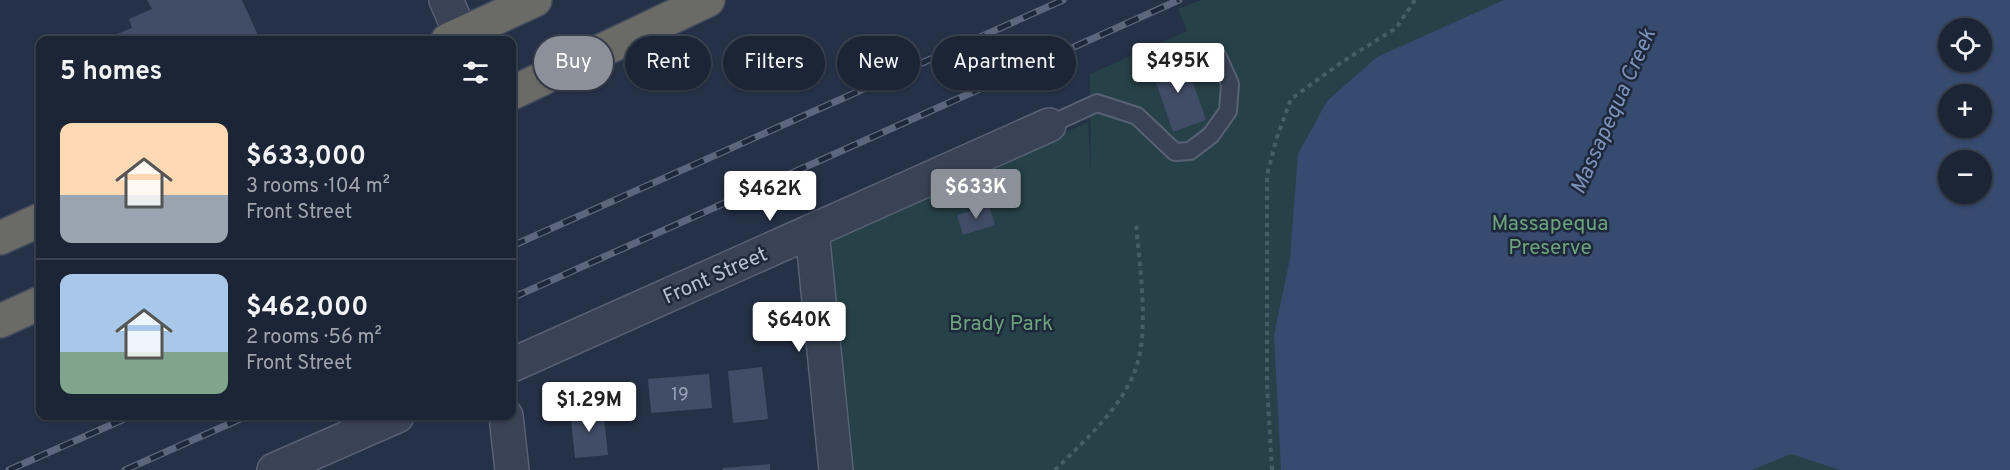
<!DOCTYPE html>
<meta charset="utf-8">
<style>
body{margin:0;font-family:Overpass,sans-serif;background:#293141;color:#f1f3f6;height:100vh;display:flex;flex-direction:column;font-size:22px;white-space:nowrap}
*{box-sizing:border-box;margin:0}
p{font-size:20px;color:#a0a5ad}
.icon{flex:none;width:33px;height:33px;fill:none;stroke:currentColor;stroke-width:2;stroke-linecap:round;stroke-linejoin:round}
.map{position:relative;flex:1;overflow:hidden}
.drawer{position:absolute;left:36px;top:36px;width:480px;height:384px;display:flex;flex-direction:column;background:#1c2535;border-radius:12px;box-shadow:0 2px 4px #0004,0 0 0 2px #3a4250}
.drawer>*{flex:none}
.hud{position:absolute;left:534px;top:36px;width:570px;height:54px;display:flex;gap:12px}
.fabs{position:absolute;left:1938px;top:18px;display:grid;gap:12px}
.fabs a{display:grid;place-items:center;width:54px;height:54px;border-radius:50%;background:#1c2535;box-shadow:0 2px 4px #0004,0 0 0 2px #3a4250;font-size:30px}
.price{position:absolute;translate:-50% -51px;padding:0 14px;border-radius:6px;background:#fff;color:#222;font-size:20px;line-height:39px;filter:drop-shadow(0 2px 3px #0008)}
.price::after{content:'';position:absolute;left:50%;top:36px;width:18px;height:14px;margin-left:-9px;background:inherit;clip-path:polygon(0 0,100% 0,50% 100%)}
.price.active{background:#8c9099;color:#fff}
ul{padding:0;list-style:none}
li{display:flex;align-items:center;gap:18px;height:150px;padding:0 24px}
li+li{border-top:2px solid #3a4250}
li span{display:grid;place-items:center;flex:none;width:168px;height:120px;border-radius:12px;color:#555}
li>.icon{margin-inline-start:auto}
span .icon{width:72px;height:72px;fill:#fffc;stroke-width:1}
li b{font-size:26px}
h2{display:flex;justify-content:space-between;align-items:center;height:72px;padding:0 24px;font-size:26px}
.pill{padding:0 21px;border-radius:27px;background:#1c2535;box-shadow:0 2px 4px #0004,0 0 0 2px #3a4250;font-size:21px;line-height:54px}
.pill.active{background:#8c9099;color:#fff}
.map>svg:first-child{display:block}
.green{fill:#274148;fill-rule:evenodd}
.water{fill:#374a6f;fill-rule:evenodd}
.building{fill:#414d67}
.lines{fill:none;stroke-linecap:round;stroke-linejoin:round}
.service-casing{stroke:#586173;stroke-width:20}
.minor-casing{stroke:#586173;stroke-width:36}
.trunk-casing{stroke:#414b5d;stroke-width:36}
.path{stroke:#465e63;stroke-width:4;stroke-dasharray:4.5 4.5;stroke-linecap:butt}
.service{stroke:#3a4356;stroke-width:16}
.minor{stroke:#3a4356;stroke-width:33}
.trunk{stroke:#6a6a66;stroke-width:33}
.rail-casing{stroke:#5c677d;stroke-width:7}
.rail{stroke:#1e283b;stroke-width:4.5;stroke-dasharray:14;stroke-linecap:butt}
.labels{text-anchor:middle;stroke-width:5;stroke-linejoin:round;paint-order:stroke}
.number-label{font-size:18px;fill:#9aa2b5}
.park-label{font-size:21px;fill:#6da27d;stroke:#1e283b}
.street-label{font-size:21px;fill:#b8bfcf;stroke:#1e283b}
.water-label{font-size:22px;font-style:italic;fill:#7c91b9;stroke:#1e283b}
</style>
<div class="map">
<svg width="2010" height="470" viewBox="0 0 2010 470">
<rect width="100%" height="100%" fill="#253147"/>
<path class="green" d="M1201,0H2010V470H847L824,242L1088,122L1091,176L1090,74L1187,31L1178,9ZM1948,28H1982V62H1948ZM1948,94H1982V128H1948ZM1948,160H1982V194H1948Z"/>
<path class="water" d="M1504,0H2010V470H1840L1791,454L1752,470H1281L1274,335L1290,258L1298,154L1327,101L1377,57ZM1948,28H1982V62H1948ZM1948,94H1982V128H1948ZM1948,160H1982V194H1948Z"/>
<path class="building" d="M147,0H242L260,40H102L132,28L129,19L152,9Z
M1184,57L1206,120L1173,132L1151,68Z
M989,205L995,225L963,235L957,215Z
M762,367L768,419L733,423L728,371Z
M709,374L712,408L651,413L648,379Z
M603,408L608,455L575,458L570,411Z
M770,464V470H723L722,468Z"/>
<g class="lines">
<g class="service-casing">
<path id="service" d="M1049,125L1097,103L1137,116L1175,152L1190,151L1211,135L1228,111L1230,84L1218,57"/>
</g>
<g class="minor-casing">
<path id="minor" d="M446,0L461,34
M812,231L836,470
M512,365L1049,125
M506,416L512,470
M274,470L397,416"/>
</g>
<g class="trunk-casing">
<path id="trunk" d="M448,40L535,0
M512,93L708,0
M0,238L40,220
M0,321L40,303"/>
</g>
<path class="path" d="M1055,470C1083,442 1115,414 1132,378C1152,337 1139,267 1136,222
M1272,470L1267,385V175L1276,140L1291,99L1342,62L1396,28L1415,0"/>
<use href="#service" class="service"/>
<use href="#minor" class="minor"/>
<use href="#trunk" class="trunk"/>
<g class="rail-casing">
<path id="rail" d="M512,246L1063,0
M512,298L1179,0
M9,470L131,416
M125,470L247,416"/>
</g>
<use href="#rail" class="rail"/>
</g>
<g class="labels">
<g class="number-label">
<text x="680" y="400">19</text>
</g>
<g class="park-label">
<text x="1550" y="230">Massapequa<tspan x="1550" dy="24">Preserve</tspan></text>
<text x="1001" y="330">Brady Park</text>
</g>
<g class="street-label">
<text transform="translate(715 275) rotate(-24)" y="7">Front Street</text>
</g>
<g class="water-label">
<text transform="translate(1612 111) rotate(-66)" y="8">Massapequa Creek</text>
</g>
</g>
</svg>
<div class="fabs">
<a><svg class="icon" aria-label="locate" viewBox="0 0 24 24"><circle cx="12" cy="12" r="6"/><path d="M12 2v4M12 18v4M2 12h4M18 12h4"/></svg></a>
<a>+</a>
<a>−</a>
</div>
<b class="price" style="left:1178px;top:94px">$495K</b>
<b class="price active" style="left:976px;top:220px">$633K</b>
<b class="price" style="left:770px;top:222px">$462K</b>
<b class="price" style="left:799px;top:353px">$640K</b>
<b class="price" style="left:589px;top:433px">$1.29M</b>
<div class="hud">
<a class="pill active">Buy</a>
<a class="pill">Rent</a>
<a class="pill">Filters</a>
<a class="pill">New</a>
<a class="pill">Apartment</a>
</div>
<section class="drawer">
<h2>5 homes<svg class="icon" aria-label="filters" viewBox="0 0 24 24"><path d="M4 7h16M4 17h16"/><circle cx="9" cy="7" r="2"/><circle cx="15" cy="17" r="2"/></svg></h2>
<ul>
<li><span style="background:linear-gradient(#ffd9b3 60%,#9aa5b1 0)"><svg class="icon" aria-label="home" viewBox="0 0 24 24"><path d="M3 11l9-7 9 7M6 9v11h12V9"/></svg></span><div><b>$633,000</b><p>3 rooms · 104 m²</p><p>Front Street</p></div></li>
<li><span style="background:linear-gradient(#a9c7e8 65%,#7fa58c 0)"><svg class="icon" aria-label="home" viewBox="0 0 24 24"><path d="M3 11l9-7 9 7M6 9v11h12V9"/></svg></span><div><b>$462,000</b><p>2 rooms · 56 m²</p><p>Front Street</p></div></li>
</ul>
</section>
</div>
